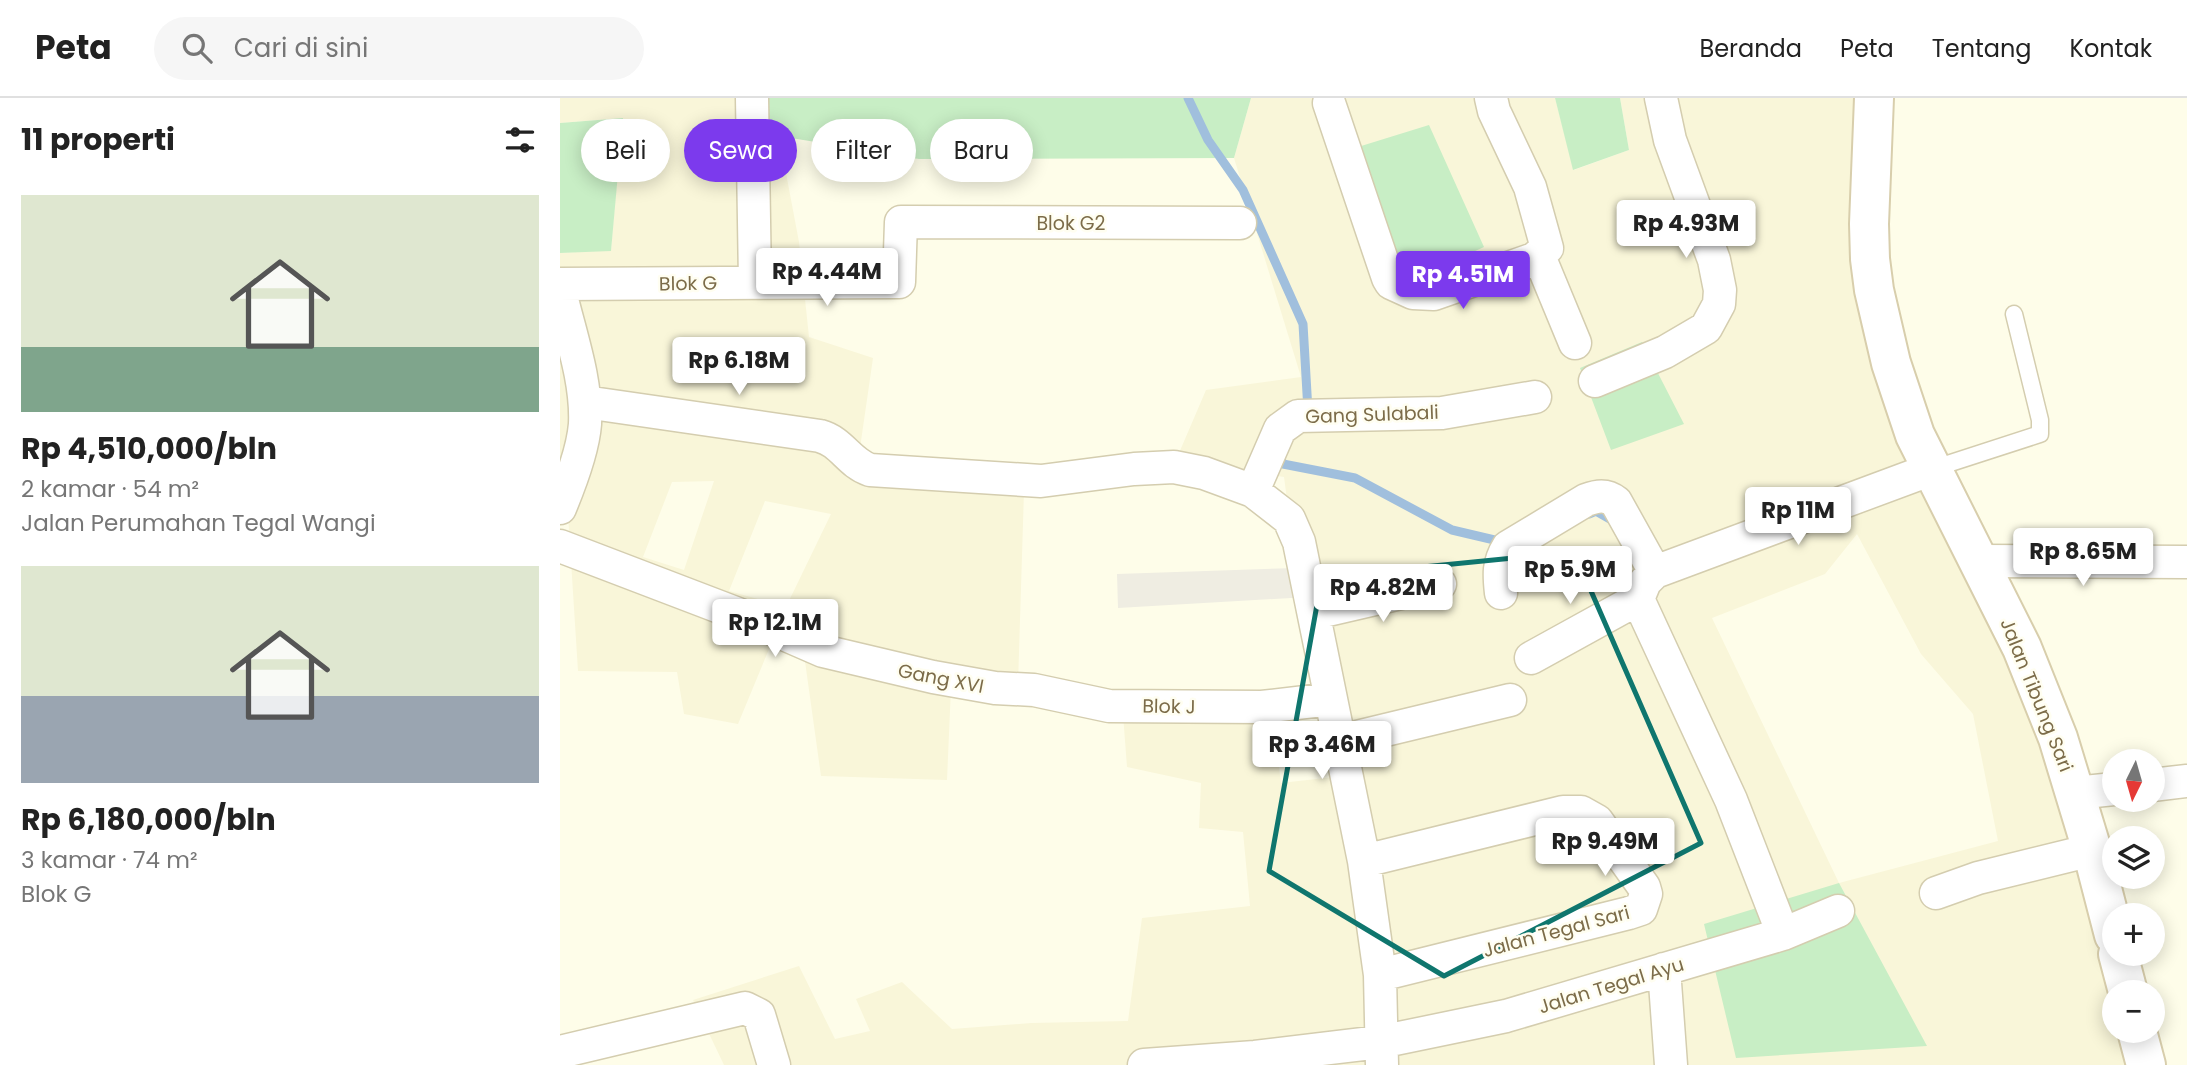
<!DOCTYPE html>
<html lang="id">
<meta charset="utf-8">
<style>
body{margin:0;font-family:Poppins,sans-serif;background:#f6f6f6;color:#222;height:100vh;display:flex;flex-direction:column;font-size:26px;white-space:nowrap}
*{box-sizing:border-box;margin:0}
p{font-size:23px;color:#767676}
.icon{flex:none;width:38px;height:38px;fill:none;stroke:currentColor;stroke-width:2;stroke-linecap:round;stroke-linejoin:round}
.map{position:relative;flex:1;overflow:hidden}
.panel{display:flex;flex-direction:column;background:#fff;width:560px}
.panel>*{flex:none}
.top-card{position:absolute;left:21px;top:21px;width:665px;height:63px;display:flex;gap:14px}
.needle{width:46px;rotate:185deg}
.controls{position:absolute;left:1542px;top:651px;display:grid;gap:14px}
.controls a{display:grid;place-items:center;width:63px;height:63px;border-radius:50%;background:#fff;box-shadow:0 4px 18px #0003;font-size:35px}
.price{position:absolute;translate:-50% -60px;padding:0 16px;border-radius:7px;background:#fff;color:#222;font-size:23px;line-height:46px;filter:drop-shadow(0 2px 4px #0008)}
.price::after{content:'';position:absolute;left:50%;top:42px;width:21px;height:16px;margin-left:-10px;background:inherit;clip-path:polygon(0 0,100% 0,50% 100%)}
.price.active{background:#7c3aed;color:#fff}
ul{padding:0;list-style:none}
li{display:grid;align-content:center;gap:14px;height:371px;padding:0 21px}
li span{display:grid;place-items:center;height:217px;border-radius:0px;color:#555}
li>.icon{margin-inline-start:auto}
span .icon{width:126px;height:126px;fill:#fffc;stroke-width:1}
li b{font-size:30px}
h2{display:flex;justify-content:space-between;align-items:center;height:84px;padding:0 21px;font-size:30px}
.tag{padding:0 24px;border-radius:32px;background:#fff;box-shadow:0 4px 18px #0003;font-size:24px;line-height:63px}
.tag.active{background:#7c3aed;color:#fff}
header{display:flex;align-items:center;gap:42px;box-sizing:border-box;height:98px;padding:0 35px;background:#fff;border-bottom:2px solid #e0e0e0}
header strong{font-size:33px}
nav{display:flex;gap:38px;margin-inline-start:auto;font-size:24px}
.search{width:490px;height:63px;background:#f6f6f6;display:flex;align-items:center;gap:18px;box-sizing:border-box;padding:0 24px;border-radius:38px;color:#767676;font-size:26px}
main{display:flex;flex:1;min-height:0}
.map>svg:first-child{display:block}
.residential{fill:#f9f6d9;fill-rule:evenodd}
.industrial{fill:#efede2}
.green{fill:#c8eec5}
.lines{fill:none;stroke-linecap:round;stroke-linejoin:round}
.stream{stroke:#a0bfdd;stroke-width:9}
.lane-casing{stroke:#d4cdaf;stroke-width:19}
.street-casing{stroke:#d4cdaf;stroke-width:35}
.secondary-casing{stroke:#d8ceac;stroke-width:42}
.lane{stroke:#fff;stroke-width:16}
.street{stroke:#fff;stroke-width:32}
.secondary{stroke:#fff;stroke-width:38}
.marked{fill:none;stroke:#0f766e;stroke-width:5;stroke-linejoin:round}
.labels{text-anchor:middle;stroke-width:5;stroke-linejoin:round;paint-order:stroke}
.street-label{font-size:19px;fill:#7c6c49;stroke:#fffef1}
</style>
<header>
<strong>Peta</strong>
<div class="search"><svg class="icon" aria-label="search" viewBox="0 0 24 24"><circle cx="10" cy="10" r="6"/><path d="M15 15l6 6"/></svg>Cari di sini</div>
<nav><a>Beranda</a><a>Peta</a><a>Tentang</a><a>Kontak</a></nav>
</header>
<main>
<section class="panel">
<h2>11 properti<svg class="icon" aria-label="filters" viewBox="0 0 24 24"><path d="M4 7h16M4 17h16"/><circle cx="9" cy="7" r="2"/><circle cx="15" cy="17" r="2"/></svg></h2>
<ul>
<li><span style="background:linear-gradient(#dfe7d0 70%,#7fa58c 0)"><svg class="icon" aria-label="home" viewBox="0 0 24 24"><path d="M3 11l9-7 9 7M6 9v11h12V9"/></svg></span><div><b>Rp 4,510,000/bln</b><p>2 kamar · 54 m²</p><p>Jalan Perumahan Tegal Wangi</p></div></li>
<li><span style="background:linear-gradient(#dfe7d0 60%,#9aa5b1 0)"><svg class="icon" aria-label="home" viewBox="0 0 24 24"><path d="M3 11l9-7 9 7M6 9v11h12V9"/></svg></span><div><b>Rp 6,180,000/bln</b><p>3 kamar · 74 m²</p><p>Blok G</p></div></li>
</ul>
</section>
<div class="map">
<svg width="1627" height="967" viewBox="0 0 1627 967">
<rect width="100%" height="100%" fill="#fefde9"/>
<path class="residential" d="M0,0H188L219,38L239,144L249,239L313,260L300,350L386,384L464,393L458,587L392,567L387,682L261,678L243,549L226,510L178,626L124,616L117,574L18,573L8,416L0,415V155L51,152L62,20L0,25ZM154,383L124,472L83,459L112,384ZM205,403L271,416L226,509L169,493Z
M691,0H995L1014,72L1069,52L1060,0H1333L1325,154L1366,327L1478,574L1554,894V933H1585L1582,967H164L133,902L239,868L275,941L310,933L296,901L342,884L392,931L471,925L568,923L582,820L690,808L683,734L639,730L641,685L567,669L562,603L711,608L721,685L800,676L736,470L724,379L616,362L646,292L741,279L674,60ZM1297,436L1361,556L1413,616L1438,743L1279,785L1152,520L1265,476Z"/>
<path class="industrial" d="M736,470L748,499L558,510L557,476Z"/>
<path class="green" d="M188,0H691L674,60L359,61L219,38Z
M995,0H1060L1069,52L1013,72Z
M63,20L51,153L0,155V25Z
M869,27L924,149L847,184L785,53Z
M1082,244L1124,326L1051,352L1020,270Z
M1279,785L1367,948L1176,960L1144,826Z"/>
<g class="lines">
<path class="stream" d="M628,0L648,42L683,92L743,226L748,313
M718,354L723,366L795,380L892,432L943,444
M1029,416L1036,413L1057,425"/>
<g class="lane-casing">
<path id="lane" d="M1372,371L1480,336V322L1454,216"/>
</g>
<g class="street-casing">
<path id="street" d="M192,0L195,184
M769,5L828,180L831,185L853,195L874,196L974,161L987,150L970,89L934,13L931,0
M979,158L1015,245
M0,186L339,184L341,124L680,125
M0,193C10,236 27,282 25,326C23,352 10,386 0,410
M1035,283L1105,254L1146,230L1159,206L1160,192L1154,162L1110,42L1101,0
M25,304L260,338C282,344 289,365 310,372L481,383L574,371L614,369L644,375L693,393L729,421L739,444L804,763L820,877L822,967
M693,393L720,331L738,318L882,315L975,299
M0,448L178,516L263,553L373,579L435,590L474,592L549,608L702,609L771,601
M1419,463L1627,464
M941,495C939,477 938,465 948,449L1026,402C1037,398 1046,396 1056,404L1095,474
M755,515L880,486
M971,560L1078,501
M780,643L950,602
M1592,687L1627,683
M1515,695L1554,691
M804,763L1003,714H1021L1037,723L1084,789L1086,796L1081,811L1069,815L820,877
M1376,795L1418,780L1532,752
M1223,836L1171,702L1078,501L1085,484L1095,474L1372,371
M1104,871L1111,967
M0,954L185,910L199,917L214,967
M584,967L695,959L820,944L946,918L1223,836L1278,813"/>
</g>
<g class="secondary-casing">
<path id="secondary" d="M1314,0L1309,126L1310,161L1314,192L1331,265L1355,337L1462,550L1498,640L1532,752L1554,837
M1558,856L1568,894
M1577,933L1586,967"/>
</g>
<use href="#lane" class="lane"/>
<use href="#street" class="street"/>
<use href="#secondary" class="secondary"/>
</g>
<path class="marked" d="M1014,454L1141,745L884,878L709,773L762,479Z"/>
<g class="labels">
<g class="street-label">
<text x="511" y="132">Blok G2</text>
<text transform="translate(128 185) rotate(-1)" y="7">Blok G</text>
<text transform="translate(812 316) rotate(-2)" y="7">Gang Sulabali</text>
<text transform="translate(381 580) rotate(11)" y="7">Gang XVI</text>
<text transform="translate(1477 597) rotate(68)" y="7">Jalan Tibung Sari</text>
<text transform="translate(609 608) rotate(1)" y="7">Blok J</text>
<text transform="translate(996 833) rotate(-15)" y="7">Jalan Tegal Sari</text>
<text transform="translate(1051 887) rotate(-17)" y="7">Jalan Tegal Ayu</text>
</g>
</g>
</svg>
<div class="controls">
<a><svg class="needle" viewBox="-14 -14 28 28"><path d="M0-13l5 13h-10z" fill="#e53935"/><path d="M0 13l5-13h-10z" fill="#767676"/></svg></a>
<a><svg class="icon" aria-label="layers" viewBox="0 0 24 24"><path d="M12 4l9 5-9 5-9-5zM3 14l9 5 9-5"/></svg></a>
<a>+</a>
<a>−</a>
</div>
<b class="price" style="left:1126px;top:162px">Rp 4.93M</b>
<b class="price" style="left:267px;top:210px">Rp 4.44M</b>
<b class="price active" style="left:903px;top:213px">Rp 4.51M</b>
<b class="price" style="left:179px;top:299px">Rp 6.18M</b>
<b class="price" style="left:1238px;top:449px">Rp 11M</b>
<b class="price" style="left:1523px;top:490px">Rp 8.65M</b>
<b class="price" style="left:1010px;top:508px">Rp 5.9M</b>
<b class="price" style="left:823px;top:526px">Rp 4.82M</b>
<b class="price" style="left:215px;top:561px">Rp 12.1M</b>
<b class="price" style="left:762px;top:683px">Rp 3.46M</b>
<b class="price" style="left:1045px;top:780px">Rp 9.49M</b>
<div class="top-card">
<a class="tag">Beli</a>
<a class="tag active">Sewa</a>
<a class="tag">Filter</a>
<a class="tag">Baru</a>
</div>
</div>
</main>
